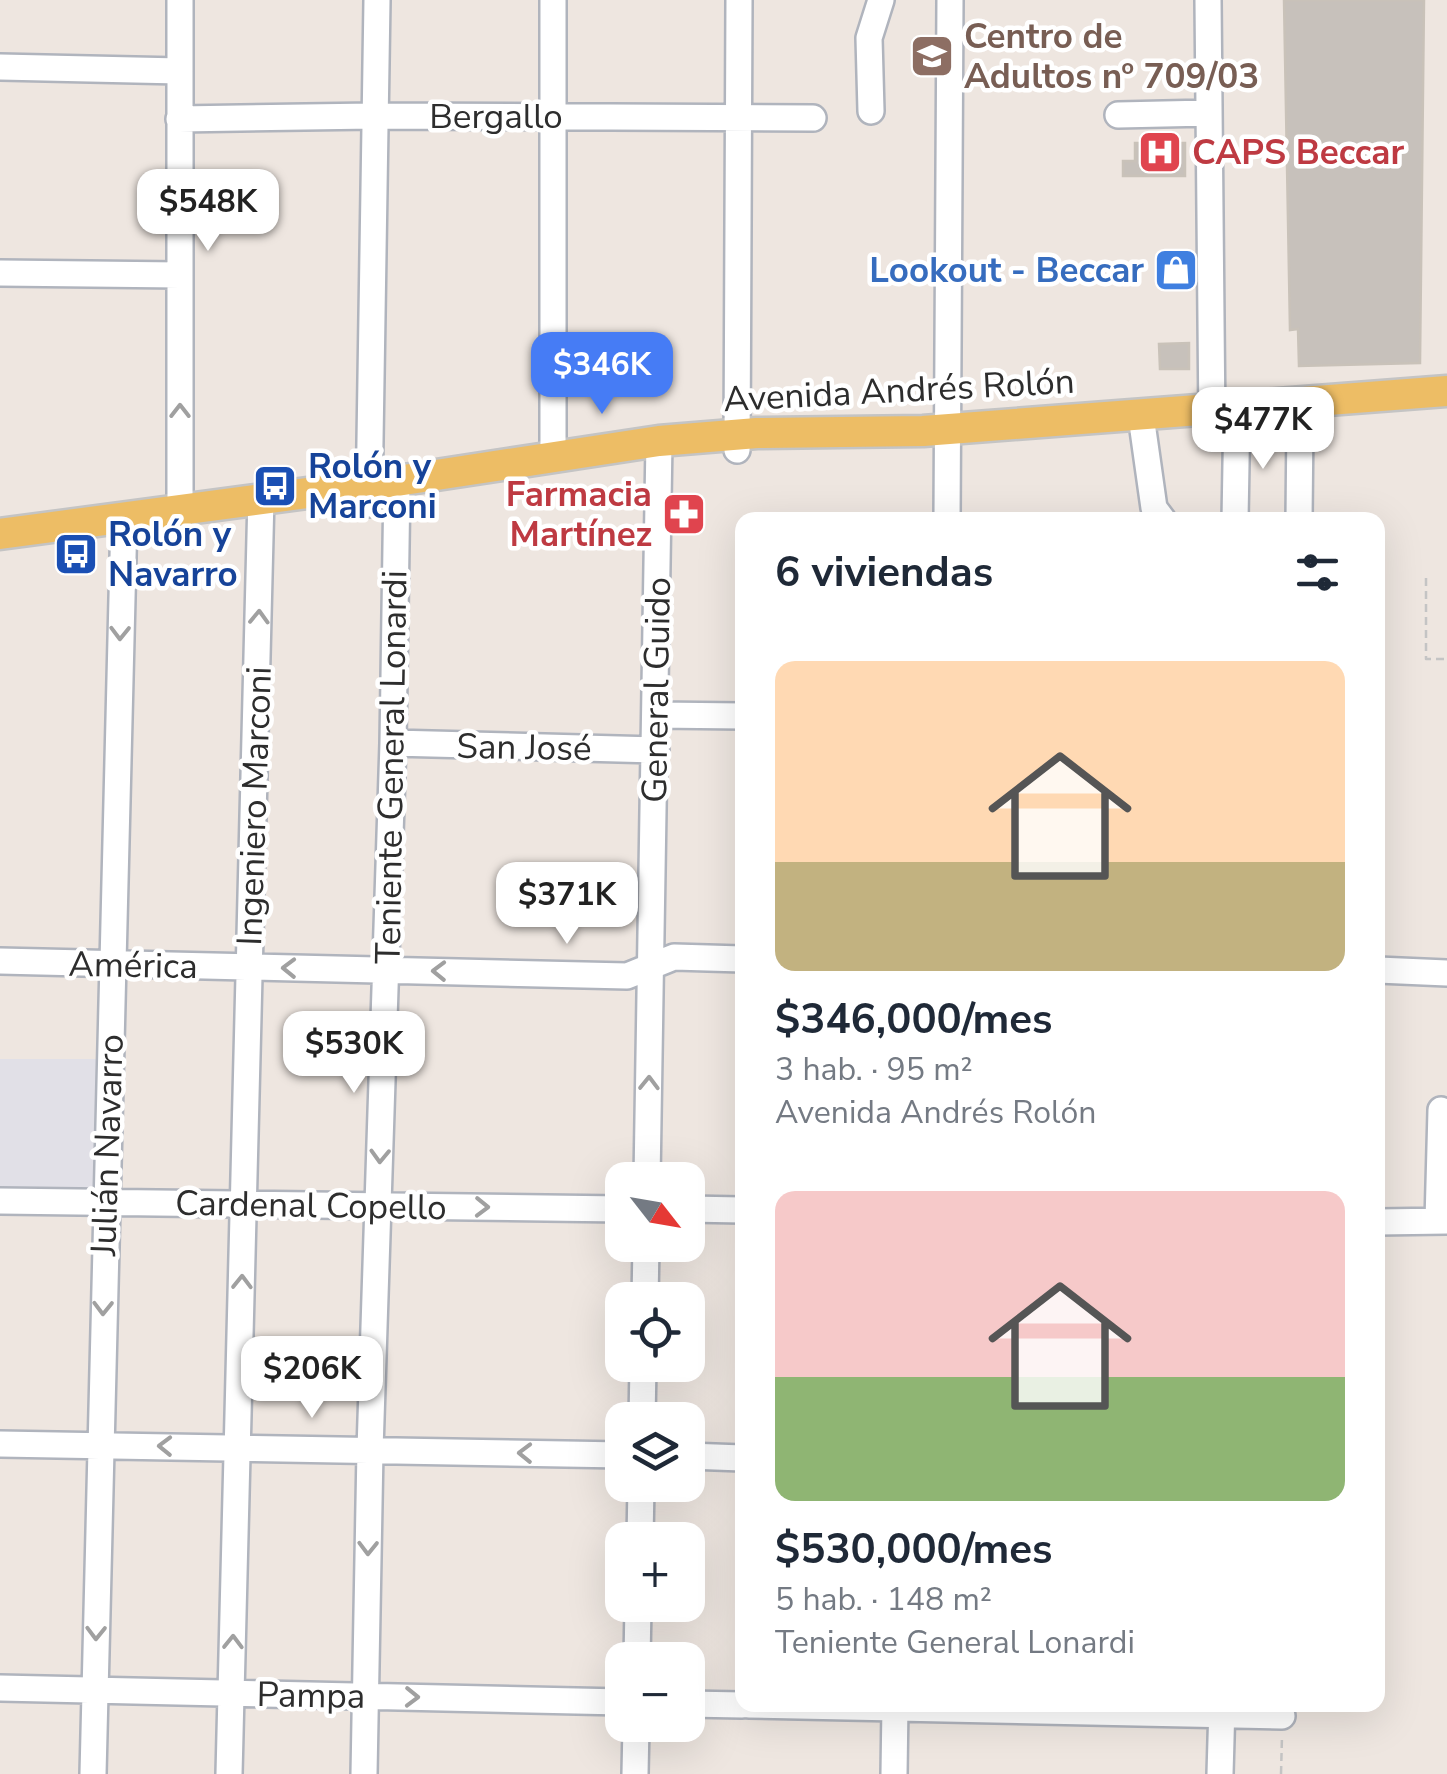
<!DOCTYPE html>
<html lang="es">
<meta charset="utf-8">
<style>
body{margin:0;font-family:"Nunito Sans",sans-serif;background:#f2f2f3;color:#1f2937;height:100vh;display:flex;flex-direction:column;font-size:38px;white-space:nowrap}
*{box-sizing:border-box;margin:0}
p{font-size:32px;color:#747a83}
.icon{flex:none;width:55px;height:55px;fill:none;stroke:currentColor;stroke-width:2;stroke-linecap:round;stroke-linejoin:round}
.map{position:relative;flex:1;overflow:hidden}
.side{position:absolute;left:735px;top:512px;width:650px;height:1200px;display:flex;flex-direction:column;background:#fff;border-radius:20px;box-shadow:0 10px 40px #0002}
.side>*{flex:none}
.needle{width:65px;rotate:121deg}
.controls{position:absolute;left:605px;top:1162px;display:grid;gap:20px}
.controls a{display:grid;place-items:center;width:100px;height:100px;border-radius:20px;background:#fff;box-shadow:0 10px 40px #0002;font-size:50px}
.price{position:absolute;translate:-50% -85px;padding:0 22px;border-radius:20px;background:#fff;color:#222;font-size:32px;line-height:65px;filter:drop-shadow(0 2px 5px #0008)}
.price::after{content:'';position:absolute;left:50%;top:60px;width:30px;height:22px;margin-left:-15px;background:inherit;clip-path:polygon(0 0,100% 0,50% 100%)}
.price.current{background:#467cf5;color:#fff}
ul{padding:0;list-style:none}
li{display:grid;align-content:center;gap:20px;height:530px;padding:0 40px}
li span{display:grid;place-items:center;height:310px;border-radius:20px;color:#555}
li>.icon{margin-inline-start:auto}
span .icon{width:180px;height:180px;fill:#fffc;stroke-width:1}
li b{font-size:42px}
h2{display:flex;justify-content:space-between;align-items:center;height:120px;padding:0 40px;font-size:42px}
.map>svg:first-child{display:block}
.industrial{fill:#e1e0e7}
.building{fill:#c7c1bb;stroke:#c9c2b9;stroke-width:2.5}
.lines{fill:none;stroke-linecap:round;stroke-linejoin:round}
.minor-casing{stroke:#b0b4bd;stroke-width:30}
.major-casing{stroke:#c4c4c4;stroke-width:35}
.path{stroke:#c4c4c4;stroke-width:2.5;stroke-dasharray:8 5;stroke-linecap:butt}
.minor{stroke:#fff;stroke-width:25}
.major{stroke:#edbd65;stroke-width:30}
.oneway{stroke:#a0a0a0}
.labels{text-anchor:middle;stroke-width:9;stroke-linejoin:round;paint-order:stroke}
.education-label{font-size:35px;font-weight:bold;fill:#785e54;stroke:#fff;text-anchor:start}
.street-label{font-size:35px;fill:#2d2d2d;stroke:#fff}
.health-label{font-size:35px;font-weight:bold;fill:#be3a42;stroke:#fff;text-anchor:start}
.shop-label{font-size:35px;font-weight:bold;fill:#366cbe;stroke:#fff;text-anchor:end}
.transit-label{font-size:35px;font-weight:bold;fill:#164399;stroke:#fff;text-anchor:start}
</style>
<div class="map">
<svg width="1447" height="1774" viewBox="0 0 1447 1774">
<rect width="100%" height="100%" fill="#eee6e0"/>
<path class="industrial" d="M0,1059H99L98,1193H0Z"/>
<path class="building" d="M1284,0H1424L1420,363L1299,366L1298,329L1290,330Z
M1135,143H1185V176H1123V161H1135Z
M1189,343V369H1160L1159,344Z"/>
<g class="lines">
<g class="minor-casing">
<path id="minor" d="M180,0V508
M1208,0L1212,426
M0,67L180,71
M871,111L869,38L881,0
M1118,115L1209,113
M179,119L373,116L813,118
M0,273L180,275
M1143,430L1154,508L1163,520
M737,450L739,0
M553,455V0
M369,504L377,0
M947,520L950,0
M1235,520L1237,408
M1299,520L1300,421
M657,715L742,716
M393,743L656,750
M0,961L627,976L674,957L742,959
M1378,970L1447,973
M647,1180L659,441
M0,1201L622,1209
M688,1209L742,1210
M1438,1221L1441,1110
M1378,1222L1447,1221
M645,1300L646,1245
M642,1420L643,1365
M0,1444L622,1455
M688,1456L742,1458
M640,1540L641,1485
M637,1660L638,1605
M0,1688L622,1702
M688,1704L742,1705
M749,1705L1282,1716
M93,1774L124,517
M229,1774L261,497
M364,1774L370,1450L393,743L397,481
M635,1774L636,1725
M894,1774L895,1705
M1220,1774L1222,1705"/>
</g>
<g class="major-casing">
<path id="major" d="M0,534L397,481L659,441L757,433L923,431L1447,391"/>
</g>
<path class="path" d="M1426,578V659H1447
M1281,1774L1282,1736"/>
<use href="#minor" class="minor"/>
<use href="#major" class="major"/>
</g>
<defs><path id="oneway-chevron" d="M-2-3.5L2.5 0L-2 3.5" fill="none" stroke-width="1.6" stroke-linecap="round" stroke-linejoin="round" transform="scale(2.5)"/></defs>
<g class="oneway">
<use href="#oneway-chevron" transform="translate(180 411) rotate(-90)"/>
<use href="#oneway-chevron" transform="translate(259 617) rotate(-88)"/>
<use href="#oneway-chevron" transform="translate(120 633) rotate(91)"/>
<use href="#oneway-chevron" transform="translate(289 968) rotate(-179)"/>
<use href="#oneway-chevron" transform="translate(439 971) rotate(-179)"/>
<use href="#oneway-chevron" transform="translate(649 1083) rotate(-89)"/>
<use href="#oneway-chevron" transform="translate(380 1156) rotate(92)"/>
<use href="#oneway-chevron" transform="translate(482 1207) rotate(1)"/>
<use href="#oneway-chevron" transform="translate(242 1282) rotate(-89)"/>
<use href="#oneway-chevron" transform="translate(103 1308) rotate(91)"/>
<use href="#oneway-chevron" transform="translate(165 1446) rotate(-179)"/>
<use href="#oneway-chevron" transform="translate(525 1453) rotate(-179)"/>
<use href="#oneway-chevron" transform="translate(368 1548) rotate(91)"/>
<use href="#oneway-chevron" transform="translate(96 1633) rotate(91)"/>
<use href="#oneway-chevron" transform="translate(233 1642) rotate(-89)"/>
<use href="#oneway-chevron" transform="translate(412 1697) rotate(1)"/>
</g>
<defs>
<g id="school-square" transform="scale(2.25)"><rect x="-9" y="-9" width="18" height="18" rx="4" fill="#8d6e63" stroke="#fff"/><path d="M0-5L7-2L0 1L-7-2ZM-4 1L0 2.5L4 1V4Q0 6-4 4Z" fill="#fff"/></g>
<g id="hospital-square" transform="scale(2.25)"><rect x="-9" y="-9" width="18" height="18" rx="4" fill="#e0444e" stroke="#fff"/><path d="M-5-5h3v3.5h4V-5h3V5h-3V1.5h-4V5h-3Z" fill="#fff"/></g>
<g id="shop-square" transform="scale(2.25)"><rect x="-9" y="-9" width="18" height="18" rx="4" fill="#3f7fe0" stroke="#fff"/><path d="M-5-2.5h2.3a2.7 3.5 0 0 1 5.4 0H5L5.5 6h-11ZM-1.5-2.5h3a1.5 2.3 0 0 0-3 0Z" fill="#fff"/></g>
<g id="bus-square" transform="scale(2.25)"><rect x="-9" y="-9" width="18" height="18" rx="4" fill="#1a4fb4" stroke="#fff"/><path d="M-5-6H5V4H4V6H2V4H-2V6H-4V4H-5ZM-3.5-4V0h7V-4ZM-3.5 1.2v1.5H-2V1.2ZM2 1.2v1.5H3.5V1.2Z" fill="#fff"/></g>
<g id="pharmacy-square" transform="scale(2.25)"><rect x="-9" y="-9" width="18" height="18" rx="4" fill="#e0444e" stroke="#fff"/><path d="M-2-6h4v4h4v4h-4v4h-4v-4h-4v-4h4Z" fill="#fff"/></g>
</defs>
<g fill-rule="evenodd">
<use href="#school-square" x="932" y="56"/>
<use href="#hospital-square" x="1160" y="152"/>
<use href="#shop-square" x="1176" y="270"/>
<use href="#bus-square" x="275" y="486"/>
<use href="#pharmacy-square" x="684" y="514"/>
<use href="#bus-square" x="76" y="554"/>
</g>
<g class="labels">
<g class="education-label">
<text x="964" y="48">Centro de<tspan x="964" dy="40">Adultos nº 709/03</tspan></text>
</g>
<g class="street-label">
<text x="496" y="128">Bergallo</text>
<text transform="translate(899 390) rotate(-3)" y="12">Avenida Andrés Rolón</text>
<text transform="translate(656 690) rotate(-89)" y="12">General Guido</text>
<text transform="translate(524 747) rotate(1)" y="12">San José</text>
<text transform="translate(391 767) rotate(-89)" y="12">Teniente General Lonardi</text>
<text transform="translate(254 806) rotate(-88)" y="12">Ingeniero Marconi</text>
<text transform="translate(133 965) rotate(1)" y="12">América</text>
<text transform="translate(107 1145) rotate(-88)" y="12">Julián Navarro</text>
<text transform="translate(311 1205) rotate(1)" y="12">Cardenal Copello</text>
<text transform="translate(311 1695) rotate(1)" y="12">Pampa</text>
</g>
<g class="health-label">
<text x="1192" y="164">CAPS Beccar</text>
<text x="652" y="506" text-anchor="end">Farmacia<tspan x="652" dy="40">Martínez</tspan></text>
</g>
<g class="shop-label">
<text x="1144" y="282">Lookout - Beccar</text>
</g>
<g class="transit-label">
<text x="308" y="478">Rolón y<tspan x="308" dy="40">Marconi</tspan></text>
<text x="108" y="546">Rolón y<tspan x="108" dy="40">Navarro</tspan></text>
</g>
</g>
</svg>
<div class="controls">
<a><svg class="needle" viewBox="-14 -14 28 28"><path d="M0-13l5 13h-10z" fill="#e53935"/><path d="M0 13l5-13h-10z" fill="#747a83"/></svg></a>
<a><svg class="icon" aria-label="locate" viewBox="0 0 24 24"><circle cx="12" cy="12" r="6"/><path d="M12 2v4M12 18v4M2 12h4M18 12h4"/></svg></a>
<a><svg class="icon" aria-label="layers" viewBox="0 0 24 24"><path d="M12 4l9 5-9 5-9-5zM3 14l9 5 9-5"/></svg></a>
<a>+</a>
<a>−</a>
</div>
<b class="price" style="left:208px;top:254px">$548K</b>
<b class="price current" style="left:602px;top:417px">$346K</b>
<b class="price" style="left:1263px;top:472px">$477K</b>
<b class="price" style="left:567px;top:947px">$371K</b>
<b class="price" style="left:354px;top:1096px">$530K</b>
<b class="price" style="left:312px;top:1421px">$206K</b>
<section class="side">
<h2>6 viviendas<svg class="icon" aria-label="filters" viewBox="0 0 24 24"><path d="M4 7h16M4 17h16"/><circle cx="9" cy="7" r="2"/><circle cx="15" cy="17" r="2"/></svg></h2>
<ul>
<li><span style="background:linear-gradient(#ffd9b3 65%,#c2b280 0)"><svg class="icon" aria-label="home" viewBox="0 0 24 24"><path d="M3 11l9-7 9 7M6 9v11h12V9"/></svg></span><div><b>$346,000/mes</b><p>3 hab. · 95 m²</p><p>Avenida Andrés Rolón</p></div></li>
<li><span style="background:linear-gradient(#f6c9c9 60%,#8fb573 0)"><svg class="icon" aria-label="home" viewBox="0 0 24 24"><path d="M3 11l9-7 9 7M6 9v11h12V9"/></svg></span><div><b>$530,000/mes</b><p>5 hab. · 148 m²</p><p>Teniente General Lonardi</p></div></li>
</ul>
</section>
</div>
